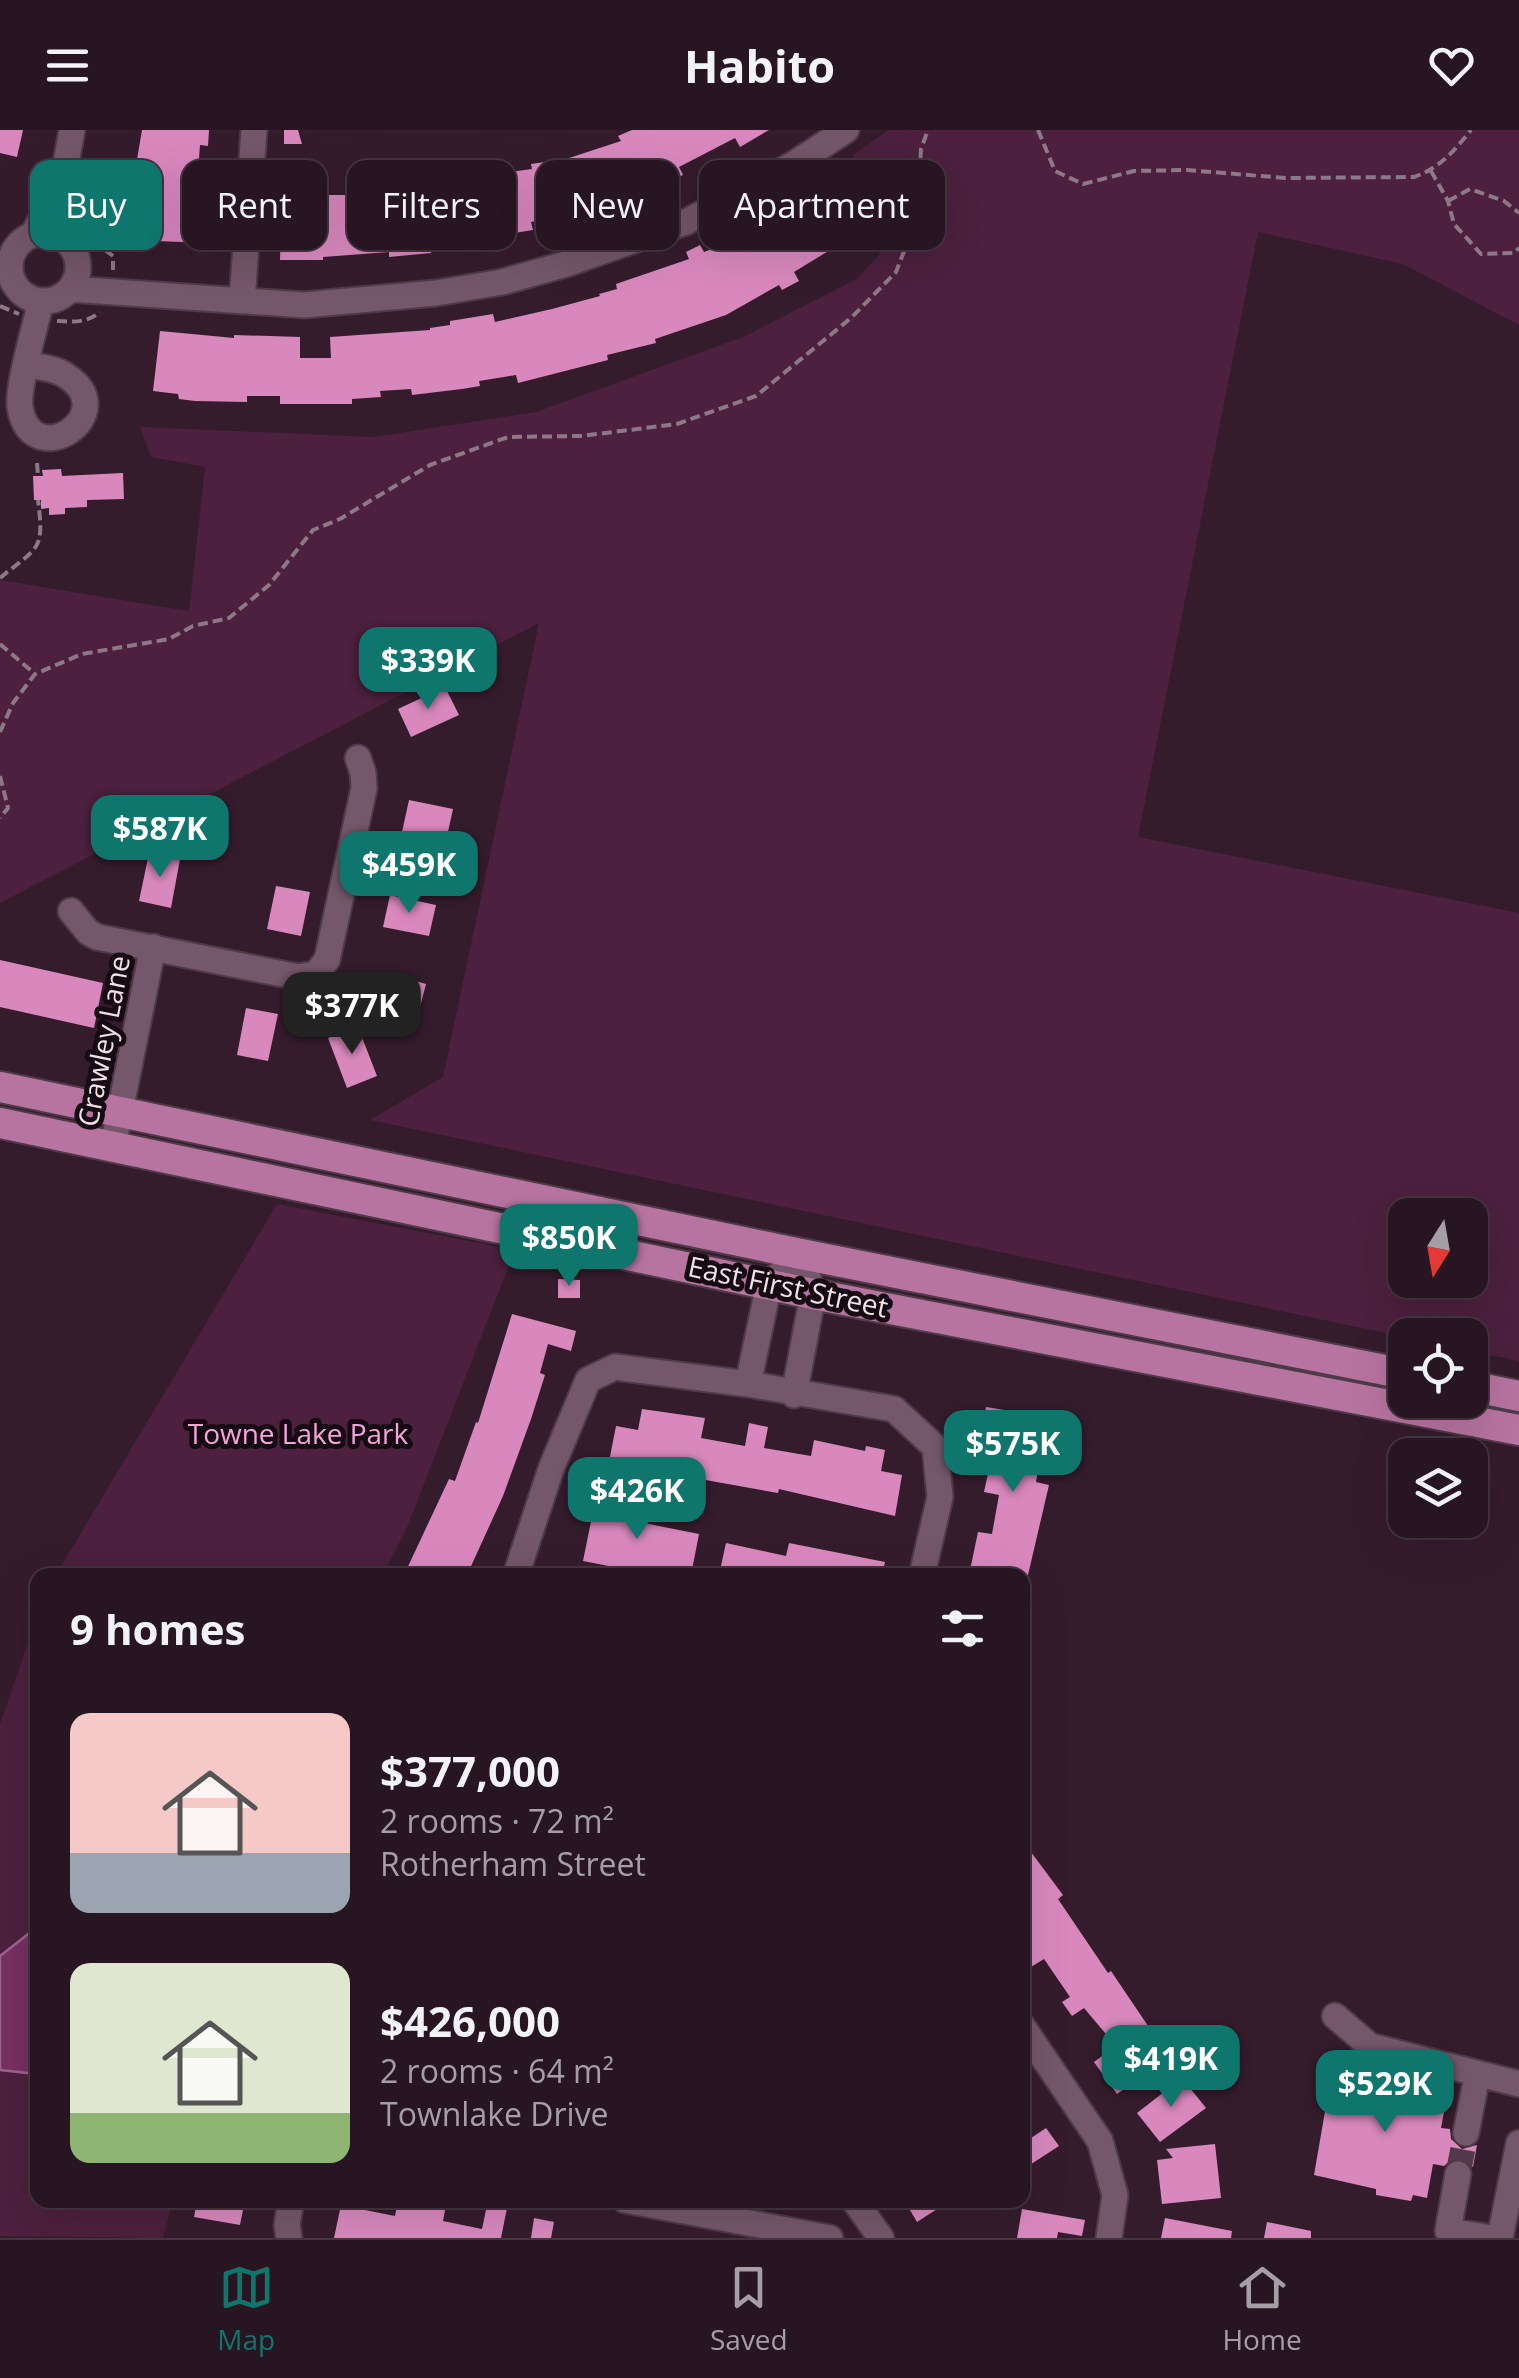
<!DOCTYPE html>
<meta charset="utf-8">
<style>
body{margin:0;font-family:"Open Sans",sans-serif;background:#301e2a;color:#f1f3f6;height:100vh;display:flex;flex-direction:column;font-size:38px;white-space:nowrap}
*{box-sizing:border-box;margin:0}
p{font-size:32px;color:#a59fa5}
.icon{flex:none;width:55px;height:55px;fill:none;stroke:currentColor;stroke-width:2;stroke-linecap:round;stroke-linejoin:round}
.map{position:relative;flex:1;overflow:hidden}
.drawer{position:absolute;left:30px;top:1438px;width:1000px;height:640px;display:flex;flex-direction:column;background:#281522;border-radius:20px;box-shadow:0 10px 40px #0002,0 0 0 2px #443440}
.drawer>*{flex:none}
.banner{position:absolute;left:30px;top:30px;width:1000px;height:90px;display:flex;gap:20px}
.needle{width:65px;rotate:191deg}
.buttons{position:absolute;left:1388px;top:1068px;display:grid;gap:20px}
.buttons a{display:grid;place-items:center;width:100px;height:100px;border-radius:20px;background:#281522;box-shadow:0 10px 40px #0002,0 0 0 2px #443440;font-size:50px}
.price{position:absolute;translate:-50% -85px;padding:0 22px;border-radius:20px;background:#0f766e;color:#fff;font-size:32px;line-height:65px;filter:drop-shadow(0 2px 5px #0008)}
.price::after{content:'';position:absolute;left:50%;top:60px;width:30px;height:22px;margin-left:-15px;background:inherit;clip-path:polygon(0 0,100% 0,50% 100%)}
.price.current{background:#222;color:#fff}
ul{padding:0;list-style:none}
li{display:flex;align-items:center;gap:30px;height:250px;padding:0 40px}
li span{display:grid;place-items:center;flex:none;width:280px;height:200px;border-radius:20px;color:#555}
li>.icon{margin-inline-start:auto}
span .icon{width:120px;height:120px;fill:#fffc;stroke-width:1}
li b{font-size:42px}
h2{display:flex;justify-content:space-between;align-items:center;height:120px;padding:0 40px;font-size:42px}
.pill{padding:0 35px;border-radius:20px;background:#281522;box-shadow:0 10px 40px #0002,0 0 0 2px #443440;font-size:35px;line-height:90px}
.pill.current{background:#0f766e;color:#fff}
header{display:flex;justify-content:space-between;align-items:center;height:130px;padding:0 40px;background:#281522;font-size:45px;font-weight:700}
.tabs{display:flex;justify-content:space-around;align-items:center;height:140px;border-top:2px solid #443440;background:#281522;font-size:28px;color:#a59fa5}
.tabs a{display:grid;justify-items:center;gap:5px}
.tabs .current{color:#0f766e}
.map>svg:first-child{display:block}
.green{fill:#4c203e;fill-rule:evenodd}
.water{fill:#772f62;stroke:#9c648b;stroke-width:2.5}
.building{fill:#d988be}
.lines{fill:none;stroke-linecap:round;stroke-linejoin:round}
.minor-tunnel{stroke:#513949;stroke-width:25;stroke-dasharray:25 12;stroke-linecap:butt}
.minor-casing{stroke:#4f3a48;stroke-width:29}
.major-casing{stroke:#4f3a48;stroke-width:34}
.path{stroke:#8d7885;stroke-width:4;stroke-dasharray:10 5;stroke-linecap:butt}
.minor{stroke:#74576a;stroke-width:25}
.major{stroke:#b874a1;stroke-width:30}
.labels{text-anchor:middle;stroke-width:10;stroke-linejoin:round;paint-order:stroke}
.street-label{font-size:28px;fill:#f1e0ea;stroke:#160b12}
.park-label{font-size:28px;fill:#f6a3da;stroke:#160b12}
</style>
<header><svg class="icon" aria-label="menu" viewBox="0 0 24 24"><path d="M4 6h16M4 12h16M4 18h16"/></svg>Habito<svg class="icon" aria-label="heart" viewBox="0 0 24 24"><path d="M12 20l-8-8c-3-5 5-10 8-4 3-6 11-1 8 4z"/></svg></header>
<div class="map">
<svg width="1519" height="2108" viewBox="0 0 1519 2108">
<rect width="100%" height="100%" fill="#351c2d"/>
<path class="green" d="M889,0H1519V195L1403,134L1258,102L1138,707L1519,783V1231L1470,1221V1205L1405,1207L370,990L443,947L539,493L0,773V450L189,481L205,337L151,327L140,297L374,307L536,282L743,207L857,149L903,98L853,25ZM1405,1085H1470V1150H1405Z
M277,1074L515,1120L408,1395L383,1445H56Z
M37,1487L38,2070H173L163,2108L0,2106V1594Z"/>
<path class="water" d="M37,1797V1944L0,1940V1826Z"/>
<path class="building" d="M0,0H23L17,27L0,23Z
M142,0H209L208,16L200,15L198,41L206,42L204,71H211L208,113L156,111L157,87H149L150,54L140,53L141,41H135Z
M284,0H298L302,14H284Z
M632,0H769L740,17L735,8L679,37L683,45L635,67L636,71L531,92L533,100L483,108V112L431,121V123L389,127V122L323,127V130H280L282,65H346V60L363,58V62H371L372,69L402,66V74L433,71L430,53L532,39L531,34L566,29L621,11L618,6Z
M848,42L883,93L870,103L866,98L794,142L799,151L782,160L779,155L726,185L655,209L656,213L607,225L608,230L518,253L516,245L479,251L480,256L462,259L412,265L411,259L380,261L381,267L352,269V274H280V266H247V272L195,271L179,269L178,264L153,261L160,201L234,208V205L300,207V228H331L330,207L430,200V198L450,195V191L493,184L495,192L552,179L600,166L599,164L617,159L616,154L689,129L686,122L700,115L704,122L725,114L787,81L780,67L834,92L813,62Z
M61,339L62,346L123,343L124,369L87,370V377L65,378V384L49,385V378L41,379V370H34L33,346H43L42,340Z
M445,557L459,585L411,607L398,579Z
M409,670L453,679L446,711L402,702Z
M149,723L180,729L171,778L139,771Z
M276,756L310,762L301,806L267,799Z
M390,765L436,775L429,806L383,797Z
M0,830L103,853L94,898L0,877Z
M384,842L426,854L418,885L375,873Z
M246,878L278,884L268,931L237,925Z
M358,897L377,946L347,958L328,908Z
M558,1149L580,1150V1168H558Z
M512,1184L576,1201L571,1221L548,1214L540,1243L545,1245L531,1289L503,1366L467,1445H404L449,1349L455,1351L476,1292L478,1293Z
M986,1277L1047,1287L1036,1352L1049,1355L1028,1445H969L978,1402L992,1404L999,1365L984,1362L998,1297L983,1295Z
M642,1279L705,1288L701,1308L745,1316L749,1293L768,1297L764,1318L811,1326L814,1310L865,1321L866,1316L885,1320L881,1341L902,1345L895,1386L779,1359L778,1363L650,1340L649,1345L608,1337L616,1296L638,1300Z
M596,1367L642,1377L639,1392L699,1404L691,1445L672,1442L671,1445H655L583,1431Z
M726,1413L786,1426L789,1413L885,1432L882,1445H719Z
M1022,1710L1063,1765L1058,1769L1108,1843L1111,1841L1169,1927L1117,1964L1094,1932L1116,1916L1084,1878L1072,1886L1062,1872L1070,1867L1044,1829L1031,1837L1022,1825Z
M1362,1940L1377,1943L1376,1947L1448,1960L1441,1998L1450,1999L1451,2009L1462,2019L1477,2015L1473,2037L1460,2028L1452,2029L1444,2036L1433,2034L1427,2068L1413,2065L1411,2071L1376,2065V2059L1314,2045L1332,1941L1360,1946Z
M1182,1948L1206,1978L1160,2012L1137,1983Z
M1046,1998L1059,2016L1022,2040V2014Z
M1215,2014L1221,2068L1162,2074L1157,2030L1173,2028L1166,2019Z
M197,2070H245L240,2095L194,2087Z
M342,2070H361L360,2079L395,2086L397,2075L411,2077L412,2070H447L443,2091L482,2099L487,2075L507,2078L501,2108H334Z
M915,2070H951L917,2092L907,2075Z
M1022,2079L1085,2090L1082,2106L1058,2102L1057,2108H1017Z
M534,2088L554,2092L551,2108H531Z
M1165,2088L1232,2101L1231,2108H1161Z
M1267,2092L1311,2101V2108H1264Z"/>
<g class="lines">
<path class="minor-tunnel" d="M1458,2044L1466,2003"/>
<g class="minor-casing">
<path id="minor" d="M64,44L69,114
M10 137a34 34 0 1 1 68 0a34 34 0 1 1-68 0Z
M33,105L64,44L72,0
M70,159L304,175L436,163L502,152L566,134L686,92L794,34L846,0
M242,171L254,0
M28,235C39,237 55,238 65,245C126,283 31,346 20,277C17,257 36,194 41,171
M71,781L88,802L97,807L298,847L316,844L327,830L364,658L363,643L358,628
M113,1016L153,817
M748,1254L769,1154L801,1124L813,1164L794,1265
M516,1445L551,1339L588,1250L615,1237L748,1254L894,1279L935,1317L940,1367L922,1445
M1335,1886L1370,1916L1519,1954
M1022,1896L1100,2011L1115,2065L1109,2108
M1466,2003L1477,1946
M1458,2044L1448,2101L1493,2108
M625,2070L830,2108
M854,2070L881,2108
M289,2108L287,2095L291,2070
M1500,2108L1519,2013"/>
</g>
<g class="major-casing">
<path id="major" d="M0,957L801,1124L1405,1244
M0,993L813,1164L1519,1300
M1470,1256L1519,1266"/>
</g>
<path class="path" d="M1038,0L1055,41L1083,54L1134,41L1187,40L1285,48L1414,47C1440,38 1454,21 1471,0
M1431,41L1448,71L1454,94L1481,124L1514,123L1519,118
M1448,71L1470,59L1504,71L1519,83
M90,94L104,119L113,126V140
M0,176L19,184
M57,191C73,192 87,193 100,182
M37,333L38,346
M0,448C37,417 45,423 38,370
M0,514L35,544
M0,602L13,573L35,544L82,524L169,509L193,496L229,488L269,455L313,400L340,389L430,335L508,307L581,306L677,294L756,266L851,188L896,142L917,88L921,19L928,0
M0,646L8,678L0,688"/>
<use href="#minor" class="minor"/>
<use href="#major" class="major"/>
</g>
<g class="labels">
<g class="street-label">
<text transform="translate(104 911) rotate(-79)" y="10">Crawley Lane</text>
<text transform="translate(788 1157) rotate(12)" y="10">East First Street</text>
</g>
<g class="park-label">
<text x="298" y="1314">Towne Lake Park</text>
</g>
</g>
</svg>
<div class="buttons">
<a><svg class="needle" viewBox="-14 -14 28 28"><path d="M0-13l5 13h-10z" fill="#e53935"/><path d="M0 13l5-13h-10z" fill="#a59fa5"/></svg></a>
<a><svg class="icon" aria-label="locate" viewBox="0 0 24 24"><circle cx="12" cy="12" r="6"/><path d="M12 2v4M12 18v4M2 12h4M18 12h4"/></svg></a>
<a><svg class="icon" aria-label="layers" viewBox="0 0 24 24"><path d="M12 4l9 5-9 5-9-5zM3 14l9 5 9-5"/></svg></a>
</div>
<b class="price" style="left:428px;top:582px">$339K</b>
<b class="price" style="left:160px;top:750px">$587K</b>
<b class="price" style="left:409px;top:786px">$459K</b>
<b class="price current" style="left:352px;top:927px">$377K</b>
<b class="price" style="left:569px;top:1159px">$850K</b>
<b class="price" style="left:1013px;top:1365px">$575K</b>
<b class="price" style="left:637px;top:1412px">$426K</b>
<b class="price" style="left:1171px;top:1980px">$419K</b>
<b class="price" style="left:1385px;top:2005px">$529K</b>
<div class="banner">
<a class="pill current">Buy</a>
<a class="pill">Rent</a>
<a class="pill">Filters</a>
<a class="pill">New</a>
<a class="pill">Apartment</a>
</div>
<section class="drawer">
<h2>9 homes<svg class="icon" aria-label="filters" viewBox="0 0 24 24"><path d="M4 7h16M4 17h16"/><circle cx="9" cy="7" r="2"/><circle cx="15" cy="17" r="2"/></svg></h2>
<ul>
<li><span style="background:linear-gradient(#f6c9c9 70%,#9aa5b1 0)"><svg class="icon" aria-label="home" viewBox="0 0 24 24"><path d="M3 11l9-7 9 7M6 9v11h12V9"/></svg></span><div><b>$377,000</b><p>2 rooms · 72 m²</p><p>Rotherham Street</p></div></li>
<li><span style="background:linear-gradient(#dfe7d0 75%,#8fb573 0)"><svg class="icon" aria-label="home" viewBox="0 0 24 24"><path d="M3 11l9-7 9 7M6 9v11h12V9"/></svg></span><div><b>$426,000</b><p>2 rooms · 64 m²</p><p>Townlake Drive</p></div></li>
</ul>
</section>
</div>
<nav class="tabs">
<a class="current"><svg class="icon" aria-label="map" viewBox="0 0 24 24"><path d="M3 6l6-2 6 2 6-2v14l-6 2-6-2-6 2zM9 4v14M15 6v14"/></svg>Map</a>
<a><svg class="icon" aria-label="saved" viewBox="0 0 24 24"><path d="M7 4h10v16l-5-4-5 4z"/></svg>Saved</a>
<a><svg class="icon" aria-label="home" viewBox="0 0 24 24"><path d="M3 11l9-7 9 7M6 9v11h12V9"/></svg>Home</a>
</nav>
